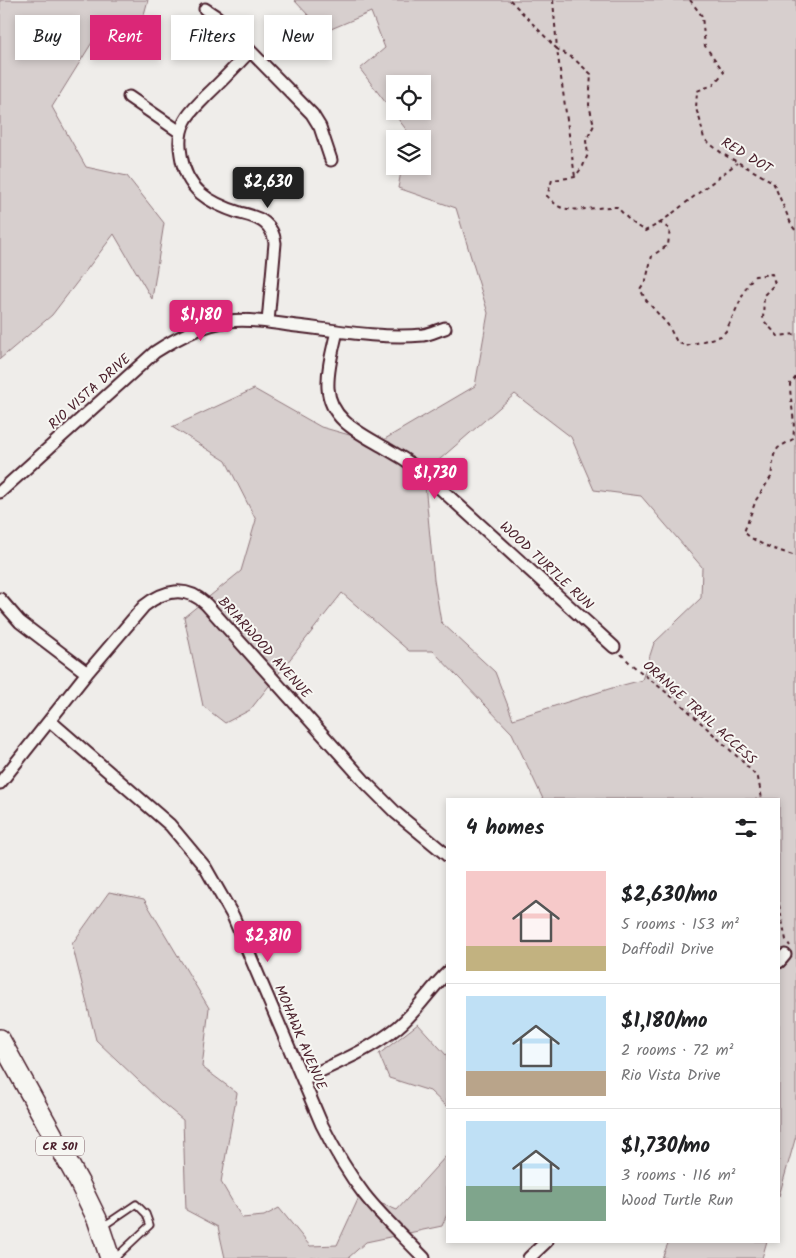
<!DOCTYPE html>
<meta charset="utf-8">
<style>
body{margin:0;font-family:Kalam,sans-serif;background:#f6f6f6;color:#202124;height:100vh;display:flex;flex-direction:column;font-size:19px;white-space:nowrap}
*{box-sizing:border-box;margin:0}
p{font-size:16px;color:#757577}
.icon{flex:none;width:28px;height:28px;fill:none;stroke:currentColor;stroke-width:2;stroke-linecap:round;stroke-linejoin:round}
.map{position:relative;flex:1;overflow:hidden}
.panel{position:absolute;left:446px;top:798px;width:334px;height:445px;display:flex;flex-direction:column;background:#fff;border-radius:0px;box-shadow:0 2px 8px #0003}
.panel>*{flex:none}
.guide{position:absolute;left:15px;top:15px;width:356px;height:45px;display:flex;gap:10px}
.buttons{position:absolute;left:386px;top:75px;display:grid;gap:10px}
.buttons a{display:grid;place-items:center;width:45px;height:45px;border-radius:0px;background:#fff;box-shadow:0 2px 8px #0003;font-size:25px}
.price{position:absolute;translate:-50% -42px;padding:0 11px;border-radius:5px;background:#db2777;color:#fff;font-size:16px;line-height:32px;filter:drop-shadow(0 1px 2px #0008)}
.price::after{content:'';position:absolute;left:50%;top:30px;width:15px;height:11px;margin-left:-8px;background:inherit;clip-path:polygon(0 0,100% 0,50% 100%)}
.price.on{background:#222;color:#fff}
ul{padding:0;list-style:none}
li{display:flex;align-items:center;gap:15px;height:125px;padding:0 20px}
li+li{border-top:1px solid #e0e0e0}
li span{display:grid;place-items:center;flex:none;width:140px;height:100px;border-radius:0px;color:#555}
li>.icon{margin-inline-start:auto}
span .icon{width:60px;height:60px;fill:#fffc;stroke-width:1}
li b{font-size:21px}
h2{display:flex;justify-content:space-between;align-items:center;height:60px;padding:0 20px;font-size:21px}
.chip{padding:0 18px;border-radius:0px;background:#fff;box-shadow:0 2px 8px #0003;font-size:18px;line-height:45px}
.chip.on{background:#db2777;color:#fff}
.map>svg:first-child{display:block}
.green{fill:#d7cfce;stroke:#90777c;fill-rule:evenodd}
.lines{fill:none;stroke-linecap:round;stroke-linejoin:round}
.service-casing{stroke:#4a1f2b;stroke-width:9}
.minor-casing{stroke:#4a1f2b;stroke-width:15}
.primary-casing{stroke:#4a1f2b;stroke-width:22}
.path{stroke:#4a1f2b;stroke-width:2;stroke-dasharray:4 4;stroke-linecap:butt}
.service{stroke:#f6f6f2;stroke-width:5.5}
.minor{stroke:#f6f6f2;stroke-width:11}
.primary{stroke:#f6f6f2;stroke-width:19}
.labels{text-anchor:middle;stroke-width:4;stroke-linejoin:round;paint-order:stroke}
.shield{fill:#f6f6f2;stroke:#7e6067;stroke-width:1}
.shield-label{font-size:12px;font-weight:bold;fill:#4a1f2b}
.street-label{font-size:14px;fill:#4a1f2b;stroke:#f6f6f2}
</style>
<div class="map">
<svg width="796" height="1258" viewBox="0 0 796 1258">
<rect width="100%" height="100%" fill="#efedea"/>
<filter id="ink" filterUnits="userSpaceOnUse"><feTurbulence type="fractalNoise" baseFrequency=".02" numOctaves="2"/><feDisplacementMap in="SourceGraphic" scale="10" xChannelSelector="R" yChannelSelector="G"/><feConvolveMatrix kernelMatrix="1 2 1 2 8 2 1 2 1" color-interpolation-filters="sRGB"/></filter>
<g filter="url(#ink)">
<path class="green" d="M0,0H148L143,18L101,28L52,107L86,167L127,176L164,223L152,299L114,234L52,315L0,359Z
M294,0H796V1136L779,1196V799H543L512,733L433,651H409L342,593L250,710L225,723L203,706L184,617L241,571L256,520L226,461L172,427L254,389L321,427L378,443L475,386L488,313L456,208L398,188L402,166H422V139H407L408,132L360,69L385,48L371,12L324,32ZM395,84H422V111H395ZM515,394L571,437L594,490L641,496L702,567L701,598L654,643L642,680L612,688L513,719L495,672L441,622L434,580L424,473Z
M109,892L144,899L209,1008L202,1067L237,1093L221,1182L242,1218L264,1216L279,1208L310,1246L337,1245L360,1195L397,1210L447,1155V1214L442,1226L366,1242L348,1258H225L218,1227L186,1210L183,1120L160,1101L96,1040L72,944Z
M418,1024L447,1056V1107L430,1091L389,1078L379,1054Z
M669,1241H767L762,1258H662Z"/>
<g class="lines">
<g class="service-casing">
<path id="service" d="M102,1227L136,1204L146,1214L150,1225L115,1258"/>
</g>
<g class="minor-casing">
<path id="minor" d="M205,9L217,17L312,114L320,127L331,160
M250,51C236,66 222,81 207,95C199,104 190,111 185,121C179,132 179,144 181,155C186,190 209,203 240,213C248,215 258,217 265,223C271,228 274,235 275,243L268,322
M129,97L180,132
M337,331C333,349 327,369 328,388C330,421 362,434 387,449C398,455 409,462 420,470L614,647
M0,492L155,352C178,337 201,325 228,321C249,319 269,322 289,325C333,330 379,339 423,335C430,334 438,330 445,328
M0,599L20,622L87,673
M50,721L170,825L205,867L233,916L322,1125C334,1149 347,1172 364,1194C382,1217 404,1237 424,1258
M0,783L87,673L144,606C164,590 186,585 206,604L367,784L396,813L448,856
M779,962L785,955
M303,1079C335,1064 370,1050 398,1027C417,1011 430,989 448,972
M529,1258L547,1241"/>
</g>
<g class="primary-casing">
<path id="primary" d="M0,1039L79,1182L97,1219L110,1258"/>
</g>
<path class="path" d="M510,0L557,49L575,177
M553,0L557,49L573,58L591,74L589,105L594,125L586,141L588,154L583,166L575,177L552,180L547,196C551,199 555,205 560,207C571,213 602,206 617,207L632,223L645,231L660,223L670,229L668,245L652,256L646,280L640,289L646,300L668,325L677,342L686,346L721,336L726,331L748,284L755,276L772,274L775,284L764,295L763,320L778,336L796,334
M690,0L702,16L705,46L724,72L713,85L697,91L696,109L700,120L704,139L723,154L773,182L792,226L796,231
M660,223L737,163
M796,377L790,384C790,402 796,421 793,439L778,448L774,455L771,477L756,500L744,532C758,545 777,550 796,556
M621,654L631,664L682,705L742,761L758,778L762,799
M779,905L786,940L790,946"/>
<use href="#service" class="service"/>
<use href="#minor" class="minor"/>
<use href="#primary" class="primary"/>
</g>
</g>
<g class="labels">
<rect class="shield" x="36" y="1136.5" width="48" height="19" rx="4"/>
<g class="shield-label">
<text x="60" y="1150">CR 501</text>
</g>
<g class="street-label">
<text transform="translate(747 155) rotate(31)" y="5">RED DOT</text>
<text transform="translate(89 391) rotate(-42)" y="5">RIO VISTA DRIVE</text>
<text transform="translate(547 565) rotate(43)" y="5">WOOD TURTLE RUN</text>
<text transform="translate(265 647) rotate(48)" y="5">BRIARWOOD AVENUE</text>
<text transform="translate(700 712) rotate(42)" y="5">ORANGE TRAIL ACCESS</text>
<text transform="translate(301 1037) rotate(67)" y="5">MOHAWK AVENUE</text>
</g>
</g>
</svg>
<div class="buttons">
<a><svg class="icon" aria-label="locate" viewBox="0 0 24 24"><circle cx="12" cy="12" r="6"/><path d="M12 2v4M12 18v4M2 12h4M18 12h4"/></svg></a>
<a><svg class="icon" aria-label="layers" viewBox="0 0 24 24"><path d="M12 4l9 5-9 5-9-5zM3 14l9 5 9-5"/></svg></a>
</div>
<b class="price on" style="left:268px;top:209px">$2,630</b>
<b class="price" style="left:201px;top:342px">$1,180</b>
<b class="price" style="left:435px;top:500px">$1,730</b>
<b class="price" style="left:268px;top:963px">$2,810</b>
<div class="guide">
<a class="chip">Buy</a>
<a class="chip on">Rent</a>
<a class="chip">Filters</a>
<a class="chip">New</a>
</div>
<section class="panel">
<h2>4 homes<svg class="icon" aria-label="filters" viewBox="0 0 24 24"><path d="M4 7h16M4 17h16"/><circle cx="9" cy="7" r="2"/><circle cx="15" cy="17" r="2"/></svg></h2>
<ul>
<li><span style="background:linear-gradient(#f6c9c9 75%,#c2b280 0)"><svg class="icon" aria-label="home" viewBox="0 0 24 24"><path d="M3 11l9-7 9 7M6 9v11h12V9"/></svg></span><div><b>$2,630/mo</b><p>5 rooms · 153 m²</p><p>Daffodil Drive</p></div></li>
<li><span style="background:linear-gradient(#bfe0f5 75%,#b9a48a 0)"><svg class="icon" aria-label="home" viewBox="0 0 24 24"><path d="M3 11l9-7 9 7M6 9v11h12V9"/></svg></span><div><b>$1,180/mo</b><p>2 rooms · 72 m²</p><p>Rio Vista Drive</p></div></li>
<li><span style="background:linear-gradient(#bfe0f5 65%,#7fa58c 0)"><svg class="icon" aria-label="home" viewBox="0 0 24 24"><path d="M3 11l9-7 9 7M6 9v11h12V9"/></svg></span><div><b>$1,730/mo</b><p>3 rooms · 116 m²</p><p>Wood Turtle Run</p></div></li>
</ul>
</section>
</div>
